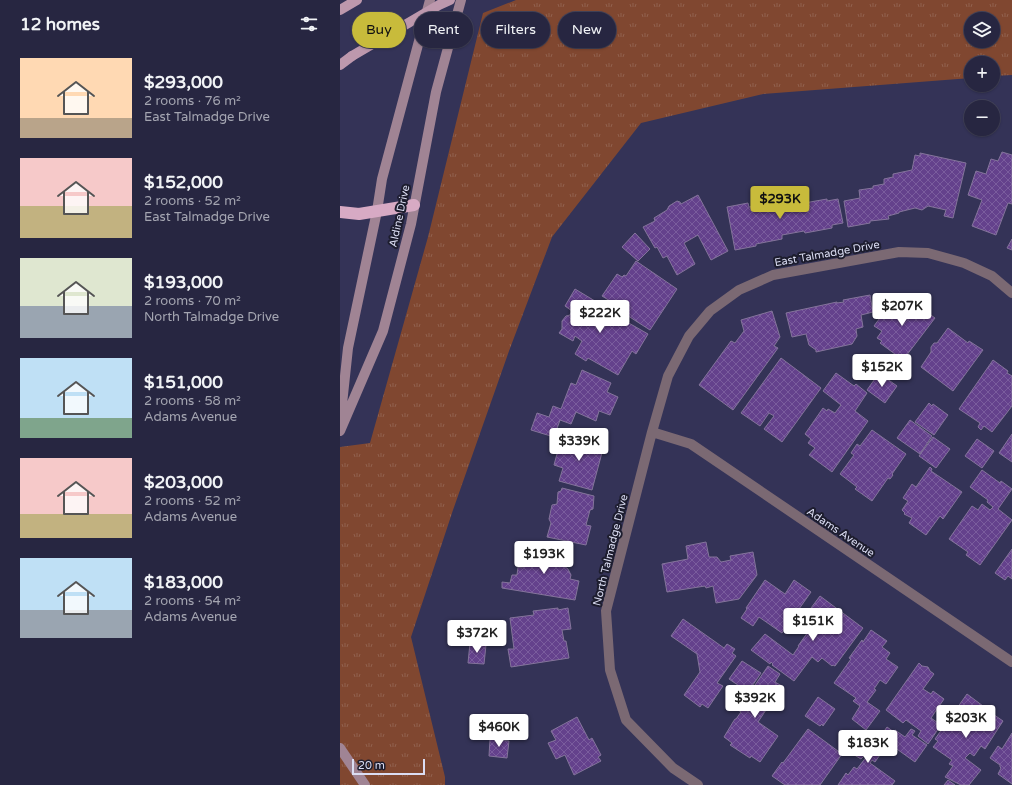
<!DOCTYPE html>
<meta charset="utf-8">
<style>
body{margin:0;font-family:"Varela Round",sans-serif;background:#33324c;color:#f1f3f6;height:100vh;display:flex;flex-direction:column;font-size:15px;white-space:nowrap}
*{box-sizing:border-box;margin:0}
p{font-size:13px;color:#a4a5b1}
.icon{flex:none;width:22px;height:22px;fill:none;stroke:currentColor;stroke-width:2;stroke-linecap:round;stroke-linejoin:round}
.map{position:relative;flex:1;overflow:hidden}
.drawer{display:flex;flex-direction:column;background:#272641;width:340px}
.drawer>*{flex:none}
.banner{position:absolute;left:12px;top:12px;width:380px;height:36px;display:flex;gap:8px}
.tools{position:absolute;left:624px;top:12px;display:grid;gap:8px}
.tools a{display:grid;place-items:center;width:36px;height:36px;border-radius:50%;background:#272641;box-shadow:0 1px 3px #0004,0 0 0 1px #43435a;font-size:20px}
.scale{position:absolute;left:12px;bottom:10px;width:73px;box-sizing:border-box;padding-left:4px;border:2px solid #dbddf3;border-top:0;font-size:11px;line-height:14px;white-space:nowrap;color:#dbddf3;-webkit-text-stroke:3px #1d1d2e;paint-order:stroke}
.price{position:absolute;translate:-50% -34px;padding:0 9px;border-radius:4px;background:#fff;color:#222;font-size:13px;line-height:26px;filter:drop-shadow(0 1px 2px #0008)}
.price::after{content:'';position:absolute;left:50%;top:24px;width:12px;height:9px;margin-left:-6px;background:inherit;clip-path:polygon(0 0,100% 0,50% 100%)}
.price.current{background:#c8bb3b;color:#111}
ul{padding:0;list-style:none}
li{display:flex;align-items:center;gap:12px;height:100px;padding:0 20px}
li span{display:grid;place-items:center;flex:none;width:112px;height:80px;border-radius:0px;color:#555}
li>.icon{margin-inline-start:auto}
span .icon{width:48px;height:48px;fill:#fffc;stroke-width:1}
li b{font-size:17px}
h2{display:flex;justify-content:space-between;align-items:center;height:48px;padding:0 20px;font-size:17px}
.pill{padding:0 14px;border-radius:18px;background:#272641;box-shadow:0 1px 3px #0004,0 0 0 1px #43435a;font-size:14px;line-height:36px}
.pill.current{background:#c8bb3b;color:#111}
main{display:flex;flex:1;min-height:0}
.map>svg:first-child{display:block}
.grass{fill:url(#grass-tufts);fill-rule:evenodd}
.building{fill:url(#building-cross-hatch);stroke:#84749b}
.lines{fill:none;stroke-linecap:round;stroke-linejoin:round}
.street{stroke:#7b6973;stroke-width:10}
.secondary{stroke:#a08494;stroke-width:10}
.primary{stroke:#bd98ad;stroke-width:10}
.highway{stroke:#d7aac4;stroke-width:12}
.primary-bridge{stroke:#bd98ad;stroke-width:10}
.labels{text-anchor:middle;stroke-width:4;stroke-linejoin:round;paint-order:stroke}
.street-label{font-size:11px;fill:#dbddf3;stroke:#1d1d2e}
</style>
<main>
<section class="drawer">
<h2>12 homes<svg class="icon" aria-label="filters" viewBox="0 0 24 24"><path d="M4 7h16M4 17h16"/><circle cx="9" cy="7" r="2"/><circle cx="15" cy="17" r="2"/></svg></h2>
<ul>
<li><span style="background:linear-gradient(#ffd9b3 75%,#b9a48a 0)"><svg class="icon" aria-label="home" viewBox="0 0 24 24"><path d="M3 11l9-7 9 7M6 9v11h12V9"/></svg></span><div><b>$293,000</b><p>2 rooms · 76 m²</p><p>East Talmadge Drive</p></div></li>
<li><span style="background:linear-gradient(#f6c9c9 60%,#c2b280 0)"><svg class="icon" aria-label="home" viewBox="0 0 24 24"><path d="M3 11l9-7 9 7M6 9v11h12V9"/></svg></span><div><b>$152,000</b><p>2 rooms · 52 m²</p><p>East Talmadge Drive</p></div></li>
<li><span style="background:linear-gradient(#dfe7d0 60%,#9aa5b1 0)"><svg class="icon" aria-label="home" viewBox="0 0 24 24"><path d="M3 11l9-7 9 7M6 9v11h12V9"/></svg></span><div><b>$193,000</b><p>2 rooms · 70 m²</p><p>North Talmadge Drive</p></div></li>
<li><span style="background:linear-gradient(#bfe0f5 75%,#7fa58c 0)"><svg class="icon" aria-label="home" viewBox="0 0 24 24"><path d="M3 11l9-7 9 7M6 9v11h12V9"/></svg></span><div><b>$151,000</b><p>2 rooms · 58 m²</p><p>Adams Avenue</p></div></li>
<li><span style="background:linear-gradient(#f6c9c9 70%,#c2b280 0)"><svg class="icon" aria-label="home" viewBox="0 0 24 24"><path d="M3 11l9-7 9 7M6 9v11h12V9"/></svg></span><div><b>$203,000</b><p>2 rooms · 52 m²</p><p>Adams Avenue</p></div></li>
<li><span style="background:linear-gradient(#bfe0f5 65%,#9aa5b1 0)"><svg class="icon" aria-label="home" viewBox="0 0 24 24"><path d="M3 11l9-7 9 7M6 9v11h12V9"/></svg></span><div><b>$183,000</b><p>2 rooms · 54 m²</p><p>Adams Avenue</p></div></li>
</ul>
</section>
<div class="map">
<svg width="672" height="785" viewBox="0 0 672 785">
<defs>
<pattern id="grass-tufts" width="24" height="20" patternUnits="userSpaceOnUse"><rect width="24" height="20" fill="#804730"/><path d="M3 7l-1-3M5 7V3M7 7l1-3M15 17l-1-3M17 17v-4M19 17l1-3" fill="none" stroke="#91614e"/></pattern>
<pattern id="building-cross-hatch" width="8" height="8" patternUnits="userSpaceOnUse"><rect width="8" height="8" fill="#64418c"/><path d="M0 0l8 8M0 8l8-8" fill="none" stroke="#7a5c9d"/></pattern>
</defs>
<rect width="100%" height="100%" fill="#343357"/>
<path class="grass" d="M176,0H672V75L653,76V63H631V78L423,94L301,123L212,237L169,351L113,510L71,637L105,777V785H0V447L30,443L88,237L143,13ZM631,19H653V41H631Z"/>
<path class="building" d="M662,152L672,155V204L668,203L656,235L632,226L642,200L628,195L636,171L646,174L651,159L658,161Z
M580,153L626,163L613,218L604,216L606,210L588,206L582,210L575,208L559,212V213L548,216L549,219L530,221V223L508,227L504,201L520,198L519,190L533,188V186L544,184V179L553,177V174L572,170L575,155L580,156Z
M358,195L388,251L371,260L358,235L344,243L355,264L337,275L327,256L323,258L317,247L315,248L303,227L315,221L314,218L327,210L329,206L337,201L340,202L341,204Z
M452,199L453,205L487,199V201L498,199L503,223L492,225V228L465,233L464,231L442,235V239L416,244V246L395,250L387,207L408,203L409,207Z
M295,233L310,249L298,261L282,247Z
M672,239V250L667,248Z
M296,261L337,289L310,330L268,303L270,301L262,296L277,274L282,277L284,275L286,276Z
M235,289L255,301L252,304L286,324L287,322L308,334L296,354L292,351L278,375L248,358L246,361L235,354L242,341L235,336L233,341L219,333L222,329V321L226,316L230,315L232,311L225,306Z
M530,295L533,312L521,315L523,327L516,329L517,336L512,344L476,352V350L469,345L466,334L452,337L446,313L497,302V303L504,302L503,300Z
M556,296L574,311L578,306L595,318L563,360L540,343L542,341L537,338L542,331L534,326Z
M432,311L440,337L434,346L438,348L393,410L359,385L391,341L395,343L404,331L401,320Z
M608,328L628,343L629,341L643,350L613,391L581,367L591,352V347L594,343H597Z
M441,358L481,388L442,442L424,429L434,416L429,413L420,426L401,413Z
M653,360L668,371L667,373L672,376V406L652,432L644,426L641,430L638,427L640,423L619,409Z
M242,370L271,383L267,392L278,397L270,415L259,411L256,421L236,412L231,424L220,420L214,437L191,430L197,413L209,417L213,406L221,409L231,383L236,385Z
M496,373L514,386L516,384L527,393L515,411L528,421L492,472L469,455L475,448L468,443L471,439L465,434L483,408L487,411L488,409L495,413L501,405L483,391Z
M539,373L557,386L545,403L527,390Z
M589,403L592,406L593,404L608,415L594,435L575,422Z
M570,420L592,436L580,454L557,438Z
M532,430L566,454L552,474L553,475L550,479L548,478L532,501L515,489L517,487L500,474L514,455L511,453L517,444L520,446Z
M672,434V462L659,453Z
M232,436L264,445L252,490L219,481L223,468L214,465L221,439L230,442Z
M593,437L610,449L596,468L579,456Z
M637,439L654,451L642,468L625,456Z
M590,467L592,469L591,471L622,492L603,519L600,516L586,535L569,523L572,518L564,514L565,513L562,510L568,501L563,498L572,484L576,487Z
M642,470L660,483L661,481L672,489L658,509L672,520L640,565L626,555L628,552L609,539L632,506L638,510L642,504L650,510L653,507L647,502L648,500L630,487Z
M222,488L254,496L253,509L250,510L246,525L251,526L246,545L207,537L211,523L209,519L212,505L217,504L218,492L221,491Z
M366,542L369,557H377L381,562L391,560L390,556L413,552L417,575L399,599L376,603L373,586L366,588L365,586L327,592L322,564L348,559L346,546Z
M199,544L222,548L219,567L224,566L228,569L231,575L230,579L239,581L235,600L162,588V582L170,583L172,575H177L178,567L182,568L184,555L197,558Z
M672,549V579L668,576L665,580L655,573Z
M425,580L445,594L454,580L471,592L442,633L419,617L413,626L401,618L407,609L406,608Z
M480,596L523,628L495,666L493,665L492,666L482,658L478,662L472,657L454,681L432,665L433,664L431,662L430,664L411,650L425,634L453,655L459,646H458L480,615L471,608Z
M218,608V610L228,608L231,629L222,630L224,641H226L229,658L171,667L168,649H174L170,618L194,615L193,611Z
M343,619L384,648L387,644L395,649L392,653L396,656L377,683L383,686L368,708L362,704L360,707L344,695L360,672L357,654L331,636Z
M531,630L547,641L542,647L550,653L546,659L558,667L546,684L540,680L534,689L536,690L527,702L540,711L526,730L512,719L520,706L513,701L516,698L494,683L511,659L509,658L522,640L523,642Z
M130,643L146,645L144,664L128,663Z
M402,661L421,673L408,692L389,679Z
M579,663L582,666L588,667L590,671L594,674L583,689L591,694L593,691L604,699L591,718L601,725L588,744L578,736L581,731L566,720L563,723L546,710Z
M428,666L440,674L435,682L442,686L418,722L438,736L420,762L411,756L410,758L390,745L392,743L384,737L393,722L395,719H396L401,712L398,710Z
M627,694L643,706L640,711L644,714L643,715L646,717L650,712L663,721L645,749L641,746L634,756L630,753L625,758L641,770L629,785H621L605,777L613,766L609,764L612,760L593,747L598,741L595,739Z
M478,697L495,709L483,726L482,724L480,726L465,716Z
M237,717L249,740L252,738L261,755L258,757L261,761L234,775L225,755L216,759L208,743L216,740L211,731Z
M547,727L554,732L555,730L565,737L571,729L575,731L572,735L587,745L575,762L540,737Z
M468,729L502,754L480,785H445L432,776L442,762L443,763Z
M527,731L547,745L535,762L532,760L530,763L555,781L552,785H498L506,773L508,775L514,767L517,769L527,756L525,755L521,759L511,753Z
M672,733V784L658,774L661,768L660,767V765L650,758L658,746L662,749Z
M150,739L169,741L167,758L149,756Z
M608,780L615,785H604Z"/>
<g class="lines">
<path class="street" d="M312,432L351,444L672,662
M358,785L333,768L286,720L270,670L266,611L312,432L328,376L349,336L370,311L399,290L433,275L559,252L588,253L624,263L652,276L672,293"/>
<path class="secondary" d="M0,423L8,348L37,211L42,179L90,0
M0,431L43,331L71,224L96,92L121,0
M0,748L25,785"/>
<path class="primary" d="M0,10L17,0
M0,65L12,56"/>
<path class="highway" d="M0,212L19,214L74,205"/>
<path class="primary-bridge" d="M12,56L99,5L110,0"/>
</g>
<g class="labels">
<g class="street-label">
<text transform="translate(59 216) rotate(-78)" y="4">Aldine Drive</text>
<text transform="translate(487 253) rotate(-10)" y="4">East Talmadge Drive</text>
<text transform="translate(501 532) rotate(34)" y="4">Adams Avenue</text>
<text transform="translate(270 550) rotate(-76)" y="4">North Talmadge Drive</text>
</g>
</g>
</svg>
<div class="tools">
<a><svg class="icon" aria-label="layers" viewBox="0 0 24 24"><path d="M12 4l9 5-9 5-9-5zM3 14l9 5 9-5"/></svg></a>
<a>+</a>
<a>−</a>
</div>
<div class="scale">20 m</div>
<b class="price current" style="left:440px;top:220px">$293K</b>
<b class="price" style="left:562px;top:327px">$207K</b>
<b class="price" style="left:260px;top:334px">$222K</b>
<b class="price" style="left:542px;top:388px">$152K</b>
<b class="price" style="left:239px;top:462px">$339K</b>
<b class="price" style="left:204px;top:575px">$193K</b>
<b class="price" style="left:473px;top:642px">$151K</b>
<b class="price" style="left:137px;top:654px">$372K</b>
<b class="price" style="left:415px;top:719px">$392K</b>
<b class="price" style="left:626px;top:739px">$203K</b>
<b class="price" style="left:159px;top:748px">$460K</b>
<b class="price" style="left:528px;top:764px">$183K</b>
<div class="banner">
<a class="pill current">Buy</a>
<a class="pill">Rent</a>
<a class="pill">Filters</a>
<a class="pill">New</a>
</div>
</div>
</main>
